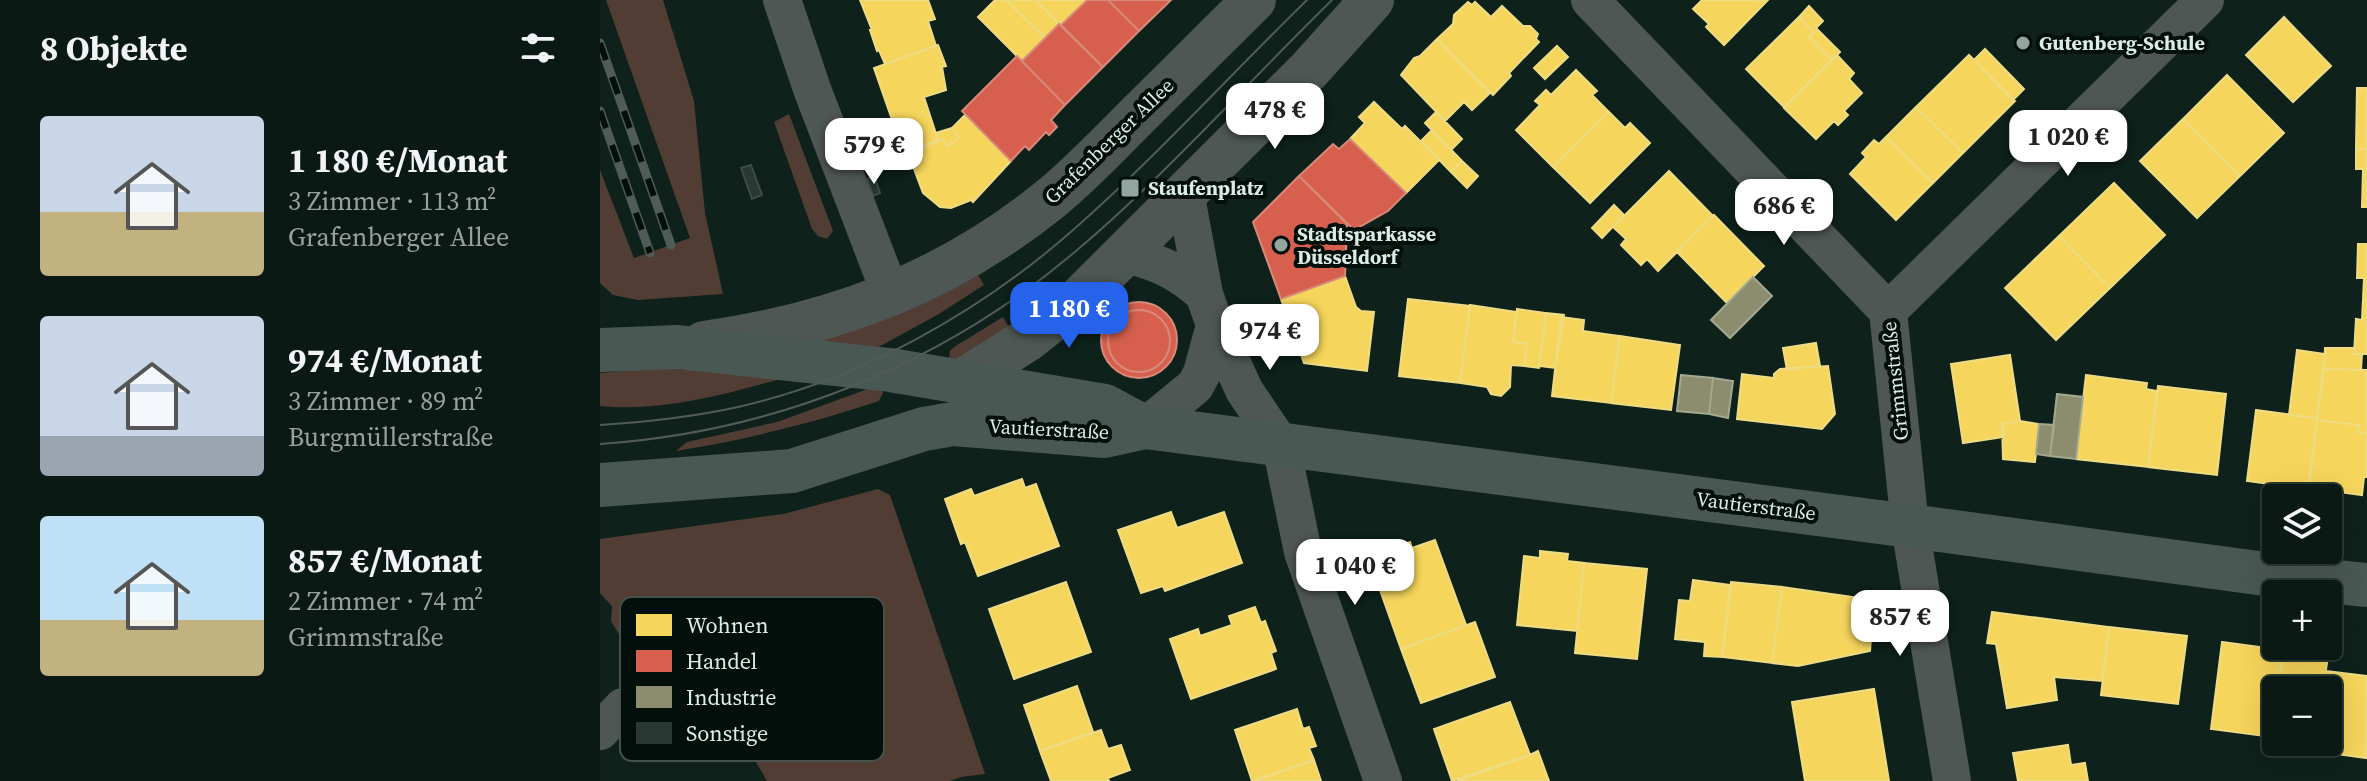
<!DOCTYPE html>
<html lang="de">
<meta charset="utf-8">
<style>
body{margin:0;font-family:"Source Serif 4",serif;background:#182622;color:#f1f3f6;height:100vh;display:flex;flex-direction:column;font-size:30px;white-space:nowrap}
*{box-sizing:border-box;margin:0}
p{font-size:26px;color:#99a0a0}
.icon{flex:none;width:44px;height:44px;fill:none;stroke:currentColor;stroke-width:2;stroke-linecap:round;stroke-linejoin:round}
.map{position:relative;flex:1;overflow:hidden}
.sheet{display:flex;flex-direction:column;background:#0a1914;width:600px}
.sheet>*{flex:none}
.fabs{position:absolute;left:1662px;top:484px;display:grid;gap:16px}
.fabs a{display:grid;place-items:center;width:80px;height:80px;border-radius:8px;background:#0a1914;box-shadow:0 8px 32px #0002,0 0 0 2px #2a3834;font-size:40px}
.price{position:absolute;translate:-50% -68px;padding:0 18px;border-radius:16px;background:#fff;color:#222;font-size:26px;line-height:52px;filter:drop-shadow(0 2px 4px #0008)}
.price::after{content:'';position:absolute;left:50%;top:48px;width:24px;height:18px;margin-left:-12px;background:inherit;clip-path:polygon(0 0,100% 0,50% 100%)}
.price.current{background:#2563eb;color:#fff}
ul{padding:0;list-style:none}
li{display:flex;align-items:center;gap:24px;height:200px;padding:0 40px}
li span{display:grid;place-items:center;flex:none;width:224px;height:160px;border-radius:8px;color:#555}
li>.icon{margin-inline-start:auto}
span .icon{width:96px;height:96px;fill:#fffc;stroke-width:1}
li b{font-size:34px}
h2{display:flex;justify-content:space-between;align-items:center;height:96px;padding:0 40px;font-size:34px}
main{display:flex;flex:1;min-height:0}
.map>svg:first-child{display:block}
.green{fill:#513d34}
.homes{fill:#f6d55c;stroke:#eedc85;stroke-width:2}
.shops{fill:#d6604d;stroke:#d78a7a;stroke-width:2}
.industry{fill:#8c8c6e;stroke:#a3a991;stroke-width:2}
.building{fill:#293833;stroke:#3d4c46;stroke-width:2}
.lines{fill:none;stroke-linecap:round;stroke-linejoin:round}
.minor{stroke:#4f5754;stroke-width:38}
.tertiary{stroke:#4f5754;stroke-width:44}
.primary{stroke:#4a5853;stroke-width:44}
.tram{stroke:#515c58;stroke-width:2}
.rail-casing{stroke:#515c58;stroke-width:9}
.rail{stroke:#030f0a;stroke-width:6;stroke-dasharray:18;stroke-linecap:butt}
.poi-dot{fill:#93a69e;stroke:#030f0a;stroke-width:3}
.labels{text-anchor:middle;stroke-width:8;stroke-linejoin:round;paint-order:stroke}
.poi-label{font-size:20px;font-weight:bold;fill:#daede4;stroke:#030f0a;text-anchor:start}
.street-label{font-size:20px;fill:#daede4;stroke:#030f0a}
.key{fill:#030f0a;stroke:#44524b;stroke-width:2}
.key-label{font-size:22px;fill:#daede4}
</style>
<main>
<section class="sheet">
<h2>8 Objekte<svg class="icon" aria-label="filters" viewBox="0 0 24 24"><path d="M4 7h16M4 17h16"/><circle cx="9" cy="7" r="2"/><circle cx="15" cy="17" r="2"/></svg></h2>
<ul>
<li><span style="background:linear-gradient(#c9d6e8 60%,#c2b280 0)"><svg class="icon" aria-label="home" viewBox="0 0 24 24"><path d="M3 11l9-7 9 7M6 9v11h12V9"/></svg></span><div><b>1 180 €/Monat</b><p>3 Zimmer · 113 m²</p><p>Grafenberger Allee</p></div></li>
<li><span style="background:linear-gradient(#c9d6e8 75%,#9aa5b1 0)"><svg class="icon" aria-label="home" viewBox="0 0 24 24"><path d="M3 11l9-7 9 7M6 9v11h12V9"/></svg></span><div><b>974 €/Monat</b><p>3 Zimmer · 89 m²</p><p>Burgmüllerstraße</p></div></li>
<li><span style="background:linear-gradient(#bfe0f5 65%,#c2b280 0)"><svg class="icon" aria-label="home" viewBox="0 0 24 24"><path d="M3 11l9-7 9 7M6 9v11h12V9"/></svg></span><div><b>857 €/Monat</b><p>2 Zimmer · 74 m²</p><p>Grimmstraße</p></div></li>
</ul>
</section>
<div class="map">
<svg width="1767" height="781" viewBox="0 0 1767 781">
<rect width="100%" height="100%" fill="#0e211b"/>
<path class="green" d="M6,0H63L94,101L105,213L123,294L38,300L13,295L0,283V170L34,258L90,238Z
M189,114L233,231L227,239L218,236L212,229L174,122Z
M377,273L384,285L339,314L275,349L222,344V340Z
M403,317L409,327L359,361L349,359L350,351L354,347Z
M57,368L144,373L180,379C122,395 60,412 0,406V373Z
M276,386H279L283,393L279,401C213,423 145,440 76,451L87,442L177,422Z
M278,489L290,495L385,774L361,777L350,781H167L111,685L59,701L11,621L12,606L0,593V539L183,514Z"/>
<path class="homes" d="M260,0H328L335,19L328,21L336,46L285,64L279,50L277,51L270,30H272Z
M395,0H406L445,38L422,61L378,17Z
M406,0H436L459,24L445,38Z
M436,0H487L461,25Z
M1102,0H1168L1124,45L1106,27L1109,24L1093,9Z
M868,2L872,5L875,2L891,17L902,6L923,26H930L938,34L936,39L939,42L909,73L911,76L893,95L837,39L853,24L854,15Z
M1209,6L1223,21L1216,28L1240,52L1232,60L1209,37L1214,32L1199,17Z
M1199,17L1214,32L1209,37L1232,60L1184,107L1146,69Z
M1684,17L1731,66L1693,102L1646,55Z
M837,39L890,93L872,110L864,102L845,121L801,75L814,58L820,56Z
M338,45L346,66L342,67L346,90L324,97L338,140L304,154L274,68Z
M957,46L968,57L945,79L934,68Z
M1385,49L1424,89L1413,100L1374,60Z
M1237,55L1254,73L1249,79L1262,93L1244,111L1248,115L1238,125L1234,121L1216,139L1184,108Z
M1369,55L1415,101L1363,153L1316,107Z
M976,70L997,91L992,95L1009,112L953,167L916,130L940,105L935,101L946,90L951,95Z
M1627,75L1684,133L1640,176L1583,119Z
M1757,88H1767V149H1756Z
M774,102L802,129L805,126L839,160L806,193L750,139L765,123L759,117Z
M1316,107L1363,153L1333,183L1286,137Z
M836,112L862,139L851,150L825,123Z
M1009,112L1025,128L1030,123L1050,143L990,203L953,167Z
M365,115L411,161L373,202L371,200L351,208L340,207L323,193L308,153L343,139L347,146L353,143L359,137L352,128Z
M1583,119L1640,176L1597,218L1540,161Z
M352,128L359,137L353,143L347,146L343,139L338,141L336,133Z
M832,130L862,161L851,172L821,141Z
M1286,137L1333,183L1296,220L1250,174L1266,157L1262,153L1274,140L1279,144Z
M1756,149H1767V207H1762L1763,169H1756Z
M862,161L878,176L867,188L851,172Z
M1069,171L1113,216L1058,271L1047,259L1041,265L1021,245L1026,239L1013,227Z
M1514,183L1565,235L1510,288L1459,236Z
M1014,205L1024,215L1002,238L992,228Z
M1114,215L1164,266L1127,303L1077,252Z
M1459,236L1510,288L1456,340L1405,288Z
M1758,244H1767V300L1763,299L1764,278H1757Z
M745,276L756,307L761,311L774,312L767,371L704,363L681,299Z
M808,299L870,306L860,383L799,376Z
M1763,299L1767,300V354H1754L1756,319L1762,320Z
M870,305L917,312L913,342L927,344L924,366L911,365L910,387L901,396L891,394L887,387L860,383Z
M917,309L946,313L939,368L924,366L927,344L913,342Z
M946,313L964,315L955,368L939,366Z
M961,317L984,320L983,331L1020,336L1011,403L952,396Z
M1020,336L1080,345L1071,410L1011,403Z
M1216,343L1220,366L1187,370L1183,348Z
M1725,348H1754V354H1762L1761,370L1724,369Z
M1697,350L1725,354L1717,418L1689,415Z
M1410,355L1420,421L1402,424L1404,437L1363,443L1351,364Z
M1228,366L1235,414L1222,429L1137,419L1142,374L1174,378V374L1180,369Z
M1724,369L1767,370V433L1758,432L1759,425L1717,420Z
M1486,375L1547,383L1546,389L1557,391L1548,467L1476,459Z
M1558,386L1626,394L1617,475L1548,467Z
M1656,410L1717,418L1708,489L1647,481Z
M1717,420L1759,425L1758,432L1767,433V477H1764L1762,495L1709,488Z
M1420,421L1439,424L1435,462L1403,459L1402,424Z
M422,479L425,488L436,484L459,546L378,576L365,542L361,544L345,499L371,489L374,496Z
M571,512L577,528L624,512L642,563L565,591L563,586L541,593L518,530Z
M835,540L866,625L801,649L770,562L781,559L779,553L810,542L812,548Z
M940,551L968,554L967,561L984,563L977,631L917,625L924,556L940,558Z
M984,563L1047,569L1037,659L975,653Z
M1093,580L1131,585L1122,657L1104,656L1105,642L1075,639L1079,600L1090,601Z
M466,582L491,652L414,679L389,609Z
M1131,582L1182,587L1172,663L1122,657Z
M1182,587L1260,598L1259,602L1267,603L1265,626H1272L1270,651L1198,666L1172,663Z
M655,607L661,623L665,621L676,651L671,653L676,669L591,699L570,639L598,629L600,636L632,625L629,616Z
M1392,612L1509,627L1502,681L1454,677L1457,700L1407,708L1396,644L1387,643Z
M875,622L895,677L821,703L801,649Z
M1509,627L1587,636L1578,704L1501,695Z
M1622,642L1683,650L1672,737L1611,729Z
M1683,650L1728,656L1723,690H1678Z
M1726,671L1767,676L1766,758L1715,751L1717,742H1728V690H1723Z
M477,686L493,732L440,751L424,705Z
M1274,689L1289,781H1205L1192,702Z
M910,702L930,755L852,781L834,729Z
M697,709L703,729L709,727L716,746L709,748L714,760L652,781L635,730Z
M501,730L508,749L521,745L530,770L508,778L509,781H451L440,751Z
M1468,745L1471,765L1485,763L1488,781H1418L1413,753Z
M938,751L949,781H857L930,755Z
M714,760L721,781H654Z"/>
<path class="shops" d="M487,0H508L539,31L503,67L461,25Z
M508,0H571L539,31Z
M459,24L503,67L465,105L422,61Z
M417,56L465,105L451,120L457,127L449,135L446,132L429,150L425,146L411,161L362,111Z
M750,139L806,193L788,211L754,230L699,176L733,144L739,149Z
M699,176L747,224L745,276L681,299L653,222Z
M501 340a38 38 0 1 1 76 0a38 38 0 1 1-76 0Z
M508 341a31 31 0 1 1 62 0a31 31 0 1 1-62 0Z"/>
<path class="industry" d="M1153,277L1172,296L1130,338L1111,320Z
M1081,375L1113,378L1109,414L1077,411Z
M1113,378L1133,381L1128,418L1109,414Z
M1457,394L1483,397L1476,459L1450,456Z
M1439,424L1454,425L1450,456L1436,454Z"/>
<path class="building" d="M151,165L162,195L152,199L141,168Z
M274,176L280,193L273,196L267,179Z"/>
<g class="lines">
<path class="minor" d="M182,0L212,89L291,295
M990,0L1288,311L1310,526L1352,781
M585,192L604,294L615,325L644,390L681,445L703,552L783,781
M526,254C560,263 578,271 604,294
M1288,311L1605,0
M545,427L595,386L602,373L615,325
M0,731L23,707"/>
<path class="tertiary" d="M104,343C233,325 346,283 449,200C480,175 508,145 537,116C576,77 615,39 654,0
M362,381L427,340L480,298L709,70L772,0"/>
<path class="primary" d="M0,350L78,347L290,370L505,406L544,427
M0,485L192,471L324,429L353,424L504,436L545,427L1310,526L1680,576L1767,585"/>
<path class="tram" d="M0,425C46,422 93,417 138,407C261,379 379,313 473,230C555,158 629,76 707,0
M0,444C175,432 342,365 476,251C567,174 647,83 732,0"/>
<g class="rail-casing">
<path id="rail" d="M0,43L71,245
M0,111L50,253"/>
</g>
<use href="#rail" class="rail"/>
</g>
<g class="poi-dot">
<circle cx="1423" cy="43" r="8"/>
<rect x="520" y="178" width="20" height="20" rx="4"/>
<circle cx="681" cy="245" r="8"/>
</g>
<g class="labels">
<g class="poi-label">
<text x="1439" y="50">Gutenberg-Schule</text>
<text x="548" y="195">Staufenplatz</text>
<text x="697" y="241">Stadtsparkasse<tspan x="697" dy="23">Düsseldorf</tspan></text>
</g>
<g class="street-label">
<text transform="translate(509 141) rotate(-44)" y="7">Grafenberger Allee</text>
<text transform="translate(1295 381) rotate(-96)" y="7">Grimmstraße</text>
<text transform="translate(449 429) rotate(3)" y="7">Vautierstraße</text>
<text transform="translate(1156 506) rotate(7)" y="7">Vautierstraße</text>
</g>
</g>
<rect x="20" y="597" width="264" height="164" rx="12" class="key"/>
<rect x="36" y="614" width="36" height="22" fill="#f6d55c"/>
<rect x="36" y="650" width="36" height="22" fill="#d6604d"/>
<rect x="36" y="686" width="36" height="22" fill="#8c8c6e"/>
<rect x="36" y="722" width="36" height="22" fill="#293833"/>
<g class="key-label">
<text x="86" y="633">Wohnen</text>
<text x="86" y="669">Handel</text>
<text x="86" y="705">Industrie</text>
<text x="86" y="741">Sonstige</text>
</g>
</svg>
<div class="fabs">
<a><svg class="icon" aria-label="layers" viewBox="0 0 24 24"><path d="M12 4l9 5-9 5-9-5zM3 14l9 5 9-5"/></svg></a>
<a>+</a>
<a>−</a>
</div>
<b class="price" style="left:675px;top:151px">478 €</b>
<b class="price" style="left:1468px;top:178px">1 020 €</b>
<b class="price" style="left:274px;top:186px">579 €</b>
<b class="price" style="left:1184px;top:247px">686 €</b>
<b class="price current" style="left:469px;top:350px">1 180 €</b>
<b class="price" style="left:670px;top:372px">974 €</b>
<b class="price" style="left:755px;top:607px">1 040 €</b>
<b class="price" style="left:1300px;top:658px">857 €</b>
</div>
</main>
